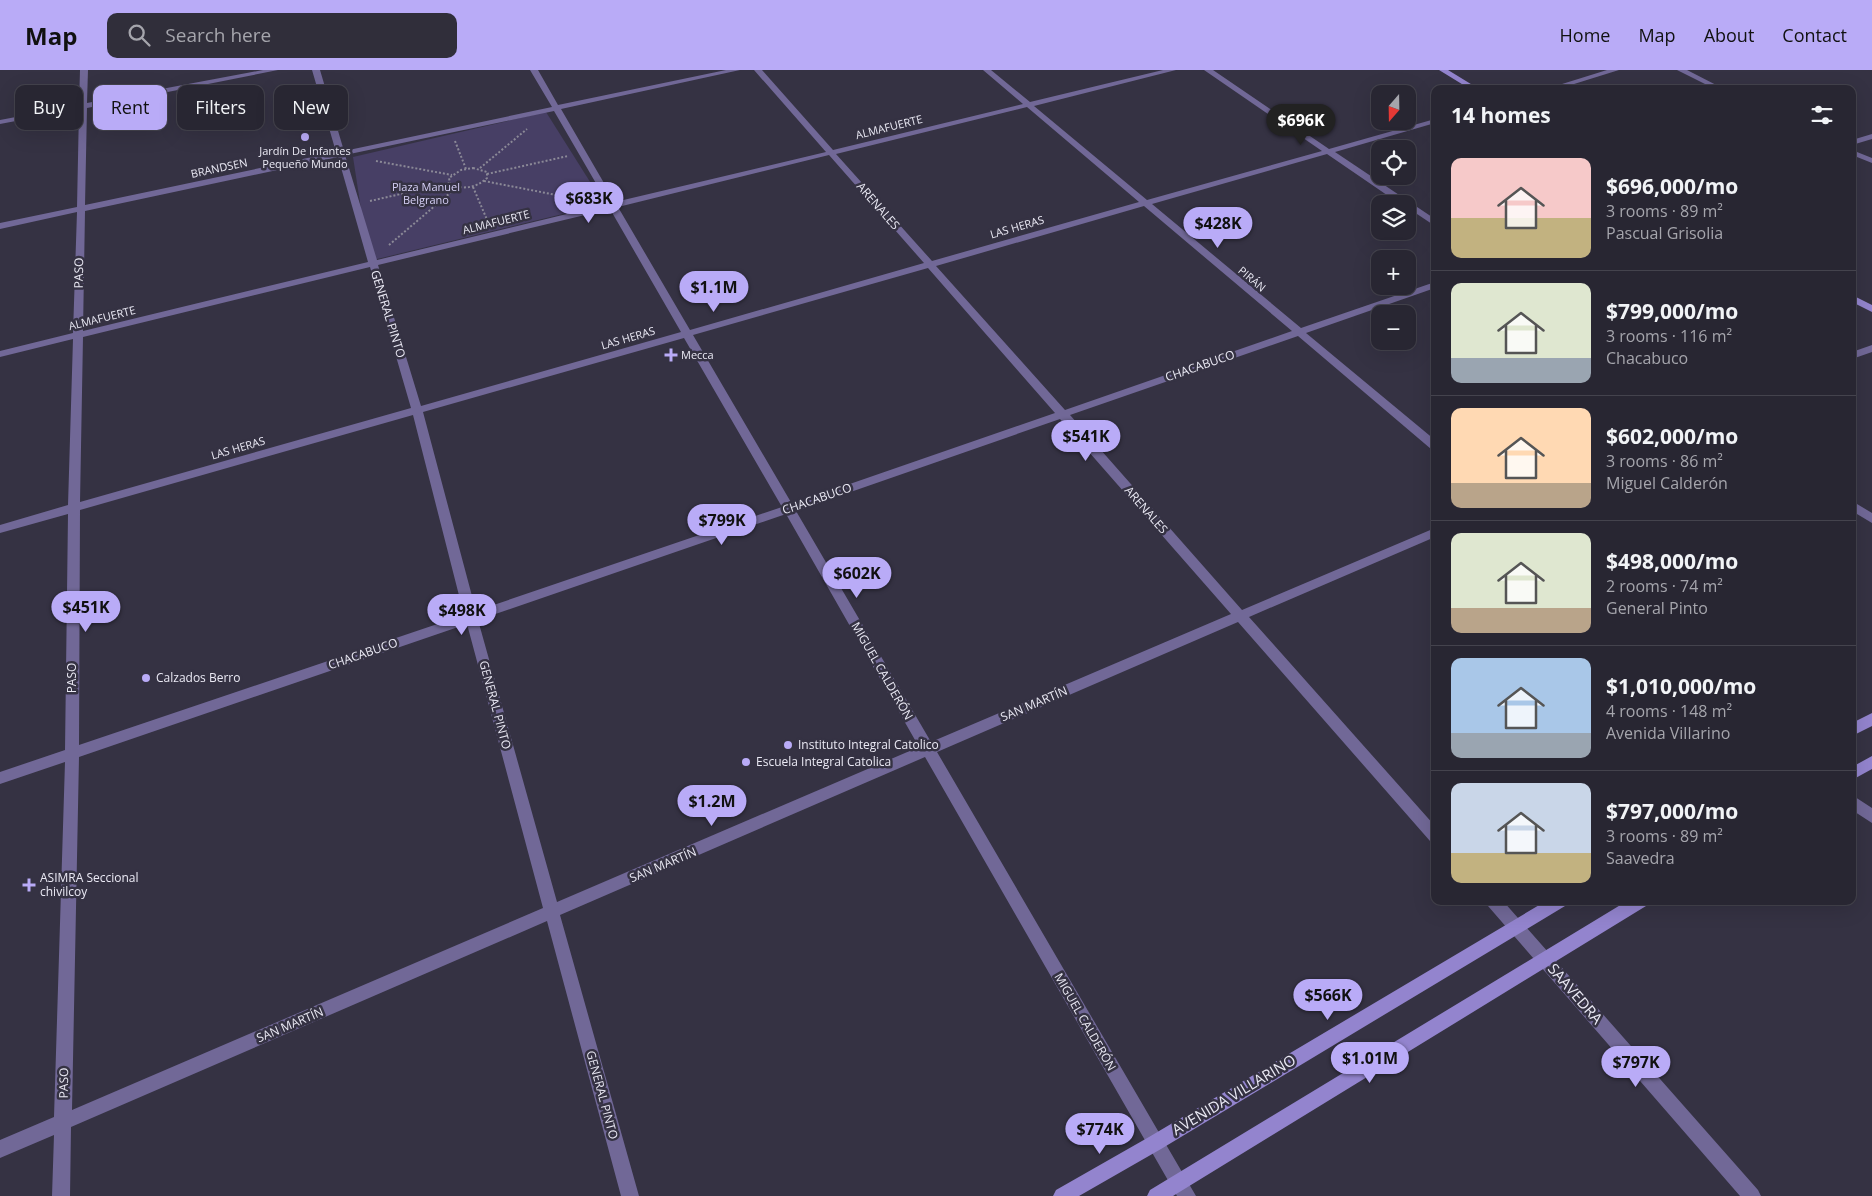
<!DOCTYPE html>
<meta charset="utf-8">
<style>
body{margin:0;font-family:"Open Sans",sans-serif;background:#302e3a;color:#f1f3f6;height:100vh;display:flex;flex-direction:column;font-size:19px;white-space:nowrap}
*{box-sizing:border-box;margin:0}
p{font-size:16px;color:#a5a5ac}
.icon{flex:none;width:28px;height:28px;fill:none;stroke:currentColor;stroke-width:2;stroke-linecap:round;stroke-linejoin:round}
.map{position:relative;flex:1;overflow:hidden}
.details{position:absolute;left:1431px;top:15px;width:425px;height:820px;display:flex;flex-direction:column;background:#282632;border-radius:10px;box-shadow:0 5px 20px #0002,0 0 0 1px #44434d}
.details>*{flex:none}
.top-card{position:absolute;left:15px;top:15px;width:475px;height:45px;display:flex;gap:10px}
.needle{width:32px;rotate:200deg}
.fabs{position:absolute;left:1371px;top:15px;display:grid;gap:10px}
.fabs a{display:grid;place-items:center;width:45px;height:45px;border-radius:10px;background:#282632;box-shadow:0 5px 20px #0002,0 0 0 1px #44434d;font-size:25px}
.price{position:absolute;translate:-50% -42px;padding:0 11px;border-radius:18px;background:#b9abf7;color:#111;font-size:16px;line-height:32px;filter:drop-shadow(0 1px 2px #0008)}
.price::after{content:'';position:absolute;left:50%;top:30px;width:15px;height:11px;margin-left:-8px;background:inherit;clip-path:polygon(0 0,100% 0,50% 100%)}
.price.current{background:#222;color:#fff}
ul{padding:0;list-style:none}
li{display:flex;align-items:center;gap:15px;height:125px;padding:0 20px}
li+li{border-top:1px solid #44434d}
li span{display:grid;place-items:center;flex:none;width:140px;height:100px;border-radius:10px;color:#555}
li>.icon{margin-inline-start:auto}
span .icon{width:60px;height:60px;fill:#fffc;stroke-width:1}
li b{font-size:21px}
h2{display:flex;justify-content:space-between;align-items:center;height:60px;padding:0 20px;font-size:21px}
.tag{padding:0 18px;border-radius:10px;background:#282632;box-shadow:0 5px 20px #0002,0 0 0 1px #44434d;font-size:18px;line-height:45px}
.tag.current{background:#b9abf7;color:#111}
header{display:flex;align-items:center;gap:30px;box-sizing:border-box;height:70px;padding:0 25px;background:#b9abf7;color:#111}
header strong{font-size:24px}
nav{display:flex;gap:28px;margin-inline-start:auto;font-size:18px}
.search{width:350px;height:45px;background:#302e3a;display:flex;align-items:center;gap:12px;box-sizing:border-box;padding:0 18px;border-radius:10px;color:#a5a5ac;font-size:19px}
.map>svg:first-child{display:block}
.green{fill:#473f65}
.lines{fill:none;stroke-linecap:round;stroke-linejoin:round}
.path{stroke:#8b8997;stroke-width:2;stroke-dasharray:2 2;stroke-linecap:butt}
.minor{fill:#716897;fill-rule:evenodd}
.secondary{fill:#9384ce;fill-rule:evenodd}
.poi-dot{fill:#b9abf7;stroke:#353243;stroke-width:2}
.labels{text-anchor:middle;stroke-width:5;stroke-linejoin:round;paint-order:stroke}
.far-street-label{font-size:11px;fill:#eae9f4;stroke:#353243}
.far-poi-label{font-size:11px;fill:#eae9f4;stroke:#353243}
.far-park-label{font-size:11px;fill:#d6d0f6;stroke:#353243}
.street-label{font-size:12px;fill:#eae9f4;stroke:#353243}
.poi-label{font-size:12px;fill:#eae9f4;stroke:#353243;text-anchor:start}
.near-street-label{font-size:15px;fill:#eae9f4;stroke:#353243}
</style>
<header>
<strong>Map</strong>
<div class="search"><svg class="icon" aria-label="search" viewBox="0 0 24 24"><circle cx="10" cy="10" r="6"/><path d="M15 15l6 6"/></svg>Search here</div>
<nav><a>Home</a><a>Map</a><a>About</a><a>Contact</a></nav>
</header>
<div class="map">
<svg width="1872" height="1126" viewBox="0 0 1872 1126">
<rect width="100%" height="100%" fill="#353243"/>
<path class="green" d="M546,42L604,134L369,191L353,87Z"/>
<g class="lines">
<path class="path" d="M455,71L466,99
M376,91L452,105
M473,98L487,102V108C476,118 463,120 450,114L449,108L461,100Z
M480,98L527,59
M487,104L568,86
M484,111L577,129
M473,117L488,152
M370,131L449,113
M389,175L457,117"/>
<path class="minor" d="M80,0H88L87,33L263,0H278L87,38L85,135L336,82L312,0H320L344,81L552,37L530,0H538L558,35L726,0H740L561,39L615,132L826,82L754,0H762L833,80L1023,34L983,0H991L1030,32L1163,0H1176L1034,36L1147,130L1322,81L1204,0H1213L1329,79L1435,49V53L1335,82L1435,149V156L1408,138V134H1400L1327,84L1152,134L1301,258L1435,212V218L1306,263L1435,370V380L1431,379L1298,266L1070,345L1242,540L1435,458V467L1249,547L1435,756V773L1430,771L1238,552L937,682L1196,1126H1177L925,687L560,845L639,1126H621L547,851L71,1057L70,1126H52L54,1065L0,1088V1070L54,1047L65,692L0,714V702L65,680L68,444L0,463V455L68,435L73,269L0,287V281L73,263L77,142L0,159V153L77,137L79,39L0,54V50L79,35ZM1027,37L1139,132L932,191L836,84ZM554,41L608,134L377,190L345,85ZM829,85L924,193L690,260L618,137ZM338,87L368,192L83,261L85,141ZM1144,136L1292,261L1065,340L936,196ZM610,139L681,262L421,336L378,195ZM370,197L411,338L80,432L83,267ZM928,198L1055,343L792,434L693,265ZM684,268L782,437L476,541L423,342ZM413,345L464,545L79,675L80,440ZM1060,349L1231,544L931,672L796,441ZM786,444L919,677L557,832L478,550ZM467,554L543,838L72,1040L79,687Z
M1607,0H1619L1558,19H1546Z
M1677,0H1687L1724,19H1715Z
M1872,64V69L1852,75V70Z
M1852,80L1872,88V93L1852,85Z
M1872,275V282L1852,289V282Z
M1852,431L1872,443V453L1852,441Z
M1852,725L1872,738V753L1852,740Z
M1486,831H1503L1758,1120L1761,1126H1740L1488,836Z"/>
<path class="secondary" d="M1439,0H1448L1479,19H1470Z
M1852,225L1872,235V242L1852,232Z
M1872,643V656L1852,666V653Z
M1872,686V699L1852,710V697Z
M1546,831H1567L1565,836L1161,1079L1079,1126H1053L1056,1120L1149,1067Z
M1627,831H1648L1646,836L1173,1126H1147L1150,1120Z"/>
</g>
<g class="poi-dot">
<circle cx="305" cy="67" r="5"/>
<path d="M668.5 277.5h5v5h5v5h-5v5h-5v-5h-5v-5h5z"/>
<circle cx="146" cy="608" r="5"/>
<circle cx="788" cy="675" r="5"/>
<circle cx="746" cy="692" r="5"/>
<path d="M26.5 807.5h5v5h5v5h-5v5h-5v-5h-5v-5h5z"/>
</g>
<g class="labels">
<g class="far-street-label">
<text transform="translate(889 57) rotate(-14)" y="4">ALMAFUERTE</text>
<text transform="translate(219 98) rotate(-12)" y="4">BRANDSEN</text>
<text transform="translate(496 152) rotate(-14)" y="4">ALMAFUERTE</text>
<text transform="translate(1017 157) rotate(-16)" y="4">LAS HERAS</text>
<text transform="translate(1252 209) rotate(40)" y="4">PIRÁN</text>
<text transform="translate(102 248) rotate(-14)" y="4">ALMAFUERTE</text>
<text transform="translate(628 268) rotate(-16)" y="4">LAS HERAS</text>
<text transform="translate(238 378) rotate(-16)" y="4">LAS HERAS</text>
</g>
<g class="far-poi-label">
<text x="305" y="85">Jardín De Infantes<tspan x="305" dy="13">Pequeño Mundo</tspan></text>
<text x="681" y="289" text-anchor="start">Mecca</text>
</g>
<g class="far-park-label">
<text x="426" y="121">Plaza Manuel<tspan x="426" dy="13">Belgrano</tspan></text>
</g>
<g class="street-label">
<text transform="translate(878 136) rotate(49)" y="4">ARENALES</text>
<text transform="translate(79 203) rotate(-89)" y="4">PASO</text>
<text transform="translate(388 244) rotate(73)" y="4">GENERAL PINTO</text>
<text transform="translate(1200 296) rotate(-19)" y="4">CHACABUCO</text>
<text transform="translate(817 429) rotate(-19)" y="4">CHACABUCO</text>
<text transform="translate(1146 440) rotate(49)" y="4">ARENALES</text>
<text transform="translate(363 584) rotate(-19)" y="4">CHACABUCO</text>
<text transform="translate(882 601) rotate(60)" y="4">MIGUEL CALDERÓN</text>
<text transform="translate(72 608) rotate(-90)" y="4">PASO</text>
<text transform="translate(1034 634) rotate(-23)" y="4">SAN MARTÍN</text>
<text transform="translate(495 635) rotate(75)" y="4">GENERAL PINTO</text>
<text transform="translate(663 795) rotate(-23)" y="4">SAN MARTÍN</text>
<text transform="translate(1085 952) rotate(60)" y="4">MIGUEL CALDERÓN</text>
<text transform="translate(290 955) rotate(-23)" y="4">SAN MARTÍN</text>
<text transform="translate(64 1013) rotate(-89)" y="4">PASO</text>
<text transform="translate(602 1025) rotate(75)" y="4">GENERAL PINTO</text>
</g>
<g class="poi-label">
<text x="156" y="612">Calzados Berro</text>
<text x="798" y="679">Instituto Integral Catolico</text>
<text x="756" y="696">Escuela Integral Catolica</text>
<text x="40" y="812">ASIMRA Seccional<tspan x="40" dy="14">chivilcoy</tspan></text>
</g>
<g class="near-street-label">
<text transform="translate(1575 924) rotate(49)" y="5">SAAVEDRA</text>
<text transform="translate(1234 1025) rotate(-31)" y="5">AVENIDA VILLARINO</text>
</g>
</g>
</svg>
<div class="fabs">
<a><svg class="needle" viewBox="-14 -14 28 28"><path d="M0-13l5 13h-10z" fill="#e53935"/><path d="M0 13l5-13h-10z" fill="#a5a5ac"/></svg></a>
<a><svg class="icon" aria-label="locate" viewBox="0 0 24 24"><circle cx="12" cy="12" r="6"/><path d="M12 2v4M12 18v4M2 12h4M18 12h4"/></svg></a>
<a><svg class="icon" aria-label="layers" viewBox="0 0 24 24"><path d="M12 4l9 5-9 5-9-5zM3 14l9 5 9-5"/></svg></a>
<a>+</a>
<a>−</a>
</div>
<b class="price current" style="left:1301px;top:76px">$696K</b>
<b class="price" style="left:589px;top:154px">$683K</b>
<b class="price" style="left:1218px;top:179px">$428K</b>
<b class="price" style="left:714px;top:243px">$1.1M</b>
<b class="price" style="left:1086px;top:392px">$541K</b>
<b class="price" style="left:722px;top:476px">$799K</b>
<b class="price" style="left:857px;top:529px">$602K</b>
<b class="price" style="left:86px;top:563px">$451K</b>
<b class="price" style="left:462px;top:566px">$498K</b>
<b class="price" style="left:712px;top:757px">$1.2M</b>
<b class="price" style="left:1328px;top:951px">$566K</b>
<b class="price" style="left:1370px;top:1014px">$1.01M</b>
<b class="price" style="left:1636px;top:1018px">$797K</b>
<b class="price" style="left:1100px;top:1085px">$774K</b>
<div class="top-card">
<a class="tag">Buy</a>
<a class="tag current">Rent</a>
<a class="tag">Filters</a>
<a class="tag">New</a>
</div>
<section class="details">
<h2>14 homes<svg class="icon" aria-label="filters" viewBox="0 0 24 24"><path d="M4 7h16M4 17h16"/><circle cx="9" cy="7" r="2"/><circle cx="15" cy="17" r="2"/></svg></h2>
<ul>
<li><span style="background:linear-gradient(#f6c9c9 60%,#c2b280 0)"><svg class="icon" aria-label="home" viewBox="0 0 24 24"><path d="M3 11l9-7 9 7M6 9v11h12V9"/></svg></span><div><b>$696,000/mo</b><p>3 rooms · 89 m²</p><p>Pascual Grisolia</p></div></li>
<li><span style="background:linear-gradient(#dfe7d0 75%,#9aa5b1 0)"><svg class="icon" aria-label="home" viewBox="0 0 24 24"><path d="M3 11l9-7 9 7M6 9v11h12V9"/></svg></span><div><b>$799,000/mo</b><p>3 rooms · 116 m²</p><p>Chacabuco</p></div></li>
<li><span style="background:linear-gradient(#ffd9b3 75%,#b9a48a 0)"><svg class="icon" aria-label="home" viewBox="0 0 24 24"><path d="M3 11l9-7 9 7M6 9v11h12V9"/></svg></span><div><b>$602,000/mo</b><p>3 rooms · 86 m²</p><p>Miguel Calderón</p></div></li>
<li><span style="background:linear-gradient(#dfe7d0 75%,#b9a48a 0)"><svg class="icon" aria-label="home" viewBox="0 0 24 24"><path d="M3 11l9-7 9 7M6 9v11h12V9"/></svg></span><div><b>$498,000/mo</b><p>2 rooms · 74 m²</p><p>General Pinto</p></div></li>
<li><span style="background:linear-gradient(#a9c7e8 75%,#9aa5b1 0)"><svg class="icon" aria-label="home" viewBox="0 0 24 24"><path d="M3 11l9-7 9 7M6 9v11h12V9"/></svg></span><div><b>$1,010,000/mo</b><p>4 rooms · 148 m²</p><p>Avenida Villarino</p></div></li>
<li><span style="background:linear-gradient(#c9d6e8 70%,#c2b280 0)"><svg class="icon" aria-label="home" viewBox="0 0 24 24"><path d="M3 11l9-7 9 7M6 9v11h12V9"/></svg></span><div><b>$797,000/mo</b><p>3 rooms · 89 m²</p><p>Saavedra</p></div></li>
</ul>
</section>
</div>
